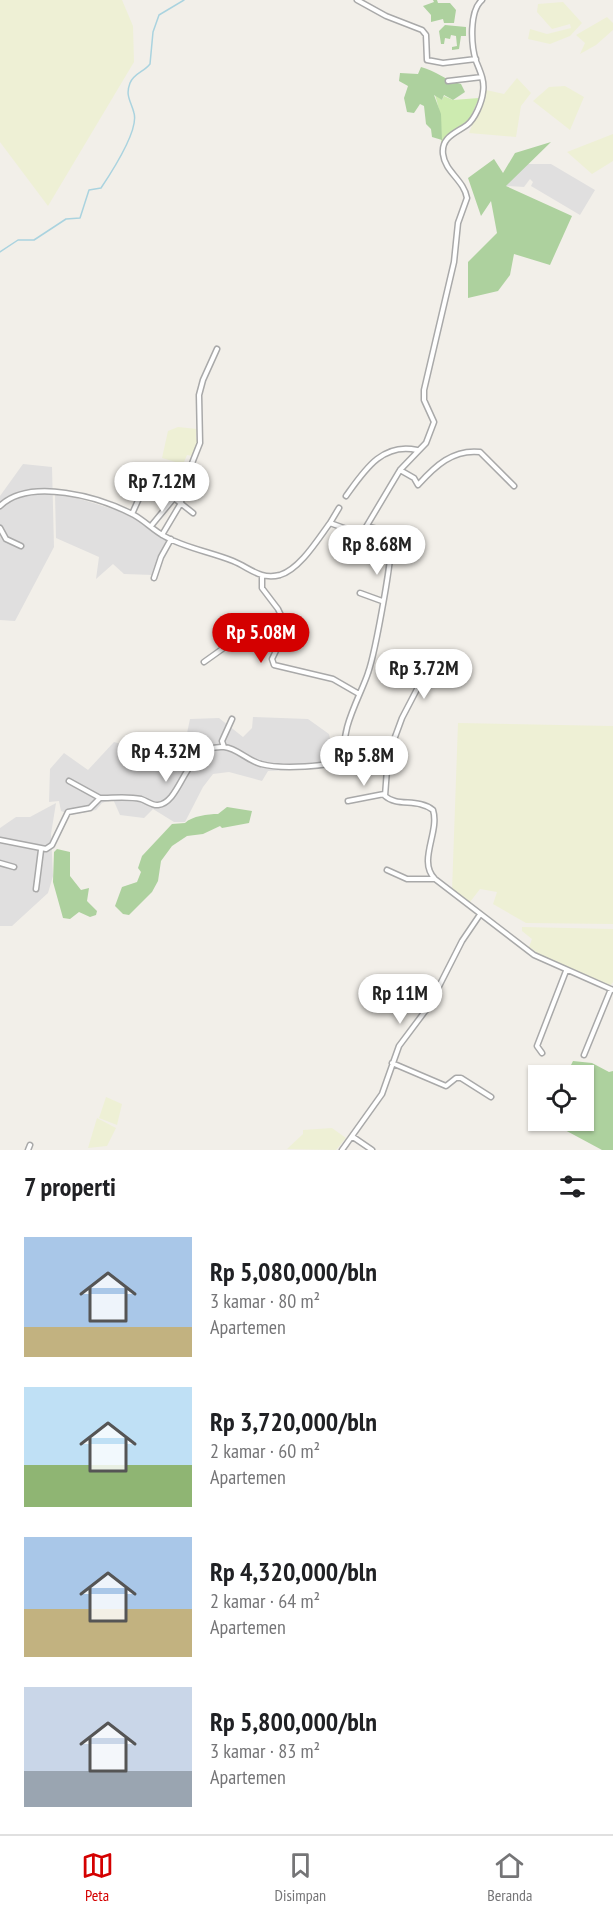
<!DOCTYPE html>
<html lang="id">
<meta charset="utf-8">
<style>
body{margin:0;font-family:"PT Sans Narrow",sans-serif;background:#f6f6f6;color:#202124;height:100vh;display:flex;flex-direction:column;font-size:22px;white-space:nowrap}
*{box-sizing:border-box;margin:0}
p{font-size:20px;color:#757577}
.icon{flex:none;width:33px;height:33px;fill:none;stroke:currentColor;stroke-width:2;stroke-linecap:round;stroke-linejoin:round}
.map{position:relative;height:1150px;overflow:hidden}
.details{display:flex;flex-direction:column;background:#fff;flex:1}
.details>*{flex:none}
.controls{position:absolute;left:528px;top:1065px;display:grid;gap:12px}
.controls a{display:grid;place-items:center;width:66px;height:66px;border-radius:0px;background:#fff;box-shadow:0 2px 4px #0004;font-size:30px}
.price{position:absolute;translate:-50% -51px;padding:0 14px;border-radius:21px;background:#fff;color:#222;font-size:20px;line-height:39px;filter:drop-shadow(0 2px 3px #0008)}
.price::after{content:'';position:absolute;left:50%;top:36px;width:18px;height:14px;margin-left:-9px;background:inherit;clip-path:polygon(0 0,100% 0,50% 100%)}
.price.on{background:#d40000;color:#fff}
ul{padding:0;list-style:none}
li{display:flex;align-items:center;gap:18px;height:150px;padding:0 24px}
li span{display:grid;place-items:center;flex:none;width:168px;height:120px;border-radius:0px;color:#555}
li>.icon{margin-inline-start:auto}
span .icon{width:72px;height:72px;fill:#fffc;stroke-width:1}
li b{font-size:26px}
h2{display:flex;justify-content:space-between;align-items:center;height:72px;padding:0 24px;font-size:26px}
.menu{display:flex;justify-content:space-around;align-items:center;height:84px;border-top:2px solid #e0e0e0;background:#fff;font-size:16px;color:#757577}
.menu a{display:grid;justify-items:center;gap:3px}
.menu .on{color:#d40000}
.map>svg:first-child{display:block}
.residential{fill:#e0dfdf}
.farmland{fill:#eef0d5}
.grass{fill:#cdebb0}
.forest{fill:#add19e}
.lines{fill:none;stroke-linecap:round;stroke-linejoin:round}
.stream{stroke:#aad3df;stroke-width:1.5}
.street-casing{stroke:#a9a9a9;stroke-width:7}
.street{stroke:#fff;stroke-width:4}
</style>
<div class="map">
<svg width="613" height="1150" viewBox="0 0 613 1150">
<rect width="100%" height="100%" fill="#f2efe9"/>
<path class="residential" d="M522,164H551L595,190L580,215L531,186L533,182L530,179L524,187L506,186Z
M23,464L52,467L54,547L15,621L0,620V496Z
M55,494H64L119,511L149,526L167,541L153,575L124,574L113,564L96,579L99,557L56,538Z
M253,717L308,719L329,734L336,768L268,771L262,781L229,772L213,774L203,787L185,822H174L153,809L144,818L120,815L113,799L102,803L96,810L71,815L61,811L59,801L49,802L50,769L64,753L88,770L114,742L128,746L135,733L143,732L148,740L146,751L180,766L190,719L219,718L243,737L252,728Z
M56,803L51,834L53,876L48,893L12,926H0V828L16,817H30Z"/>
<path class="farmland" d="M0,0H122L133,26L134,62L48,206L0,142Z
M563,2L582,23L570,36L550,44L528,39L530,29L547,34L571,28L570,24L552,29L537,12L538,4Z
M607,17L613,23V30L596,45L580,54L585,43L576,35Z
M517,78L531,93L521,106L516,137L469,133L486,90L504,94Z
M565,86L584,97L570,130L533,101L549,87Z
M613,134V161L592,174L567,152Z
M178,427L197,429L196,438L199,440L192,456L187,455L184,462L179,463L162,458L168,431Z
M458,723L613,726V924L526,923L493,904L497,892L480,889L470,902L452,891Z
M522,927L613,929V982L610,986L539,954L529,947L532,939L522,931Z
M106,1097L122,1104L117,1125L99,1118Z
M97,1118L116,1128L107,1146L88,1148Z
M332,1128L346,1138L336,1150L287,1149L303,1134V1130Z"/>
<path class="grass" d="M435,95L442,100L444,96L453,100L479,98L469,121L441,146C442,129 441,113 435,95Z"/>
<path class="forest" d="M433,0H437L438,3H450L456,10L454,23H444L443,19L431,22V15L423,6L434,2Z
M445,25L466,27V36H461L459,49L452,50V47L457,46L456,36L451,35L450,39L445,38L444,44H441L439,31Z
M421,67C436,71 445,80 461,84L465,92L453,100L444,95L442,100L434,95L441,114L442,140L432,137L431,129L426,124L424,106L420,104L414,113L407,112L404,98L408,86L399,81L400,73L418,74Z
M551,142L506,186L572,216L550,265L514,254L510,275L498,291L468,298V262L497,233L491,201L481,216L468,178L494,159L503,173L515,153Z
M227,807L252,811L249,823L222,828L220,826L203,834L187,836L172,846L161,861L158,881L152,892L129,915L123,914L115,906L122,887L137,882L141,872L138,868L142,856L172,824L185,823C192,816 208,814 218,814Z
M57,849L70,852V876L81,890L89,888L87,901L97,911L96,915L90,917L79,912L70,919L63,918L53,882L54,852Z
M573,1061L592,1063L609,1072L613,1071V1150H602L550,1122L584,1120V1088L587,1084L584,1076L579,1075L570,1067Z"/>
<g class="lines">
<path class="stream" d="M0,252L18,240H34L66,219L80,218L89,190L101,188C111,173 139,130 134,113C131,101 125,96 130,83C134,73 144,72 150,64L153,32L159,15L184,0"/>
<g class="street-casing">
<path id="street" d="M357,0L386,16L422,30L426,35L427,60L443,63L476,59
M448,81L482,77
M400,470L414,478L418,485C435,466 453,449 480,452L514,486
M346,496C364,471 382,442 417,450
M0,506C30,477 100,497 134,515C145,521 153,530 164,536C185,548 211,552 233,561C250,568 260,580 280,575C300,569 318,539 330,523L355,532L369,527L390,532C397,541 374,656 368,673C361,695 337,734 347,757L377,753L388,756L385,796C397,807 418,798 433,810C440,832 417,861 435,879L534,955L613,990
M132,514L153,467
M330,523L339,508
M151,526L174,498L193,513
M366,527L400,470L426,443L434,422L424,400V390L454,262L458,223L467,198C464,180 445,172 443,154C441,137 456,133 467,125C475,119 482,102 483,92C485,81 480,71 476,61C471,45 469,11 482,0
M0,528L6,539L21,546
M162,535L181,503L183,486L200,443L199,395L203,380L217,349
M262,576V588L278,609L287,628L272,659L274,665L333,679L359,694
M154,578L161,557L171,539
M360,593L382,601
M204,662L232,642L247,639L282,620
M224,747L222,741L232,719
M388,756L402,718L428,668L427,663L415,659
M69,781L100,798
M348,801L384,794
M0,840L46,849L52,845L68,812L90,808L100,798C113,798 128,796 141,799C147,801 153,806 158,805C183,802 184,744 224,747C237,748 248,761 261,764C279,769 332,768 347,757
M0,863L14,867
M387,870L407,879H434
M36,889L41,850
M542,1053L537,1046L566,971
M584,1055L611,989
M392,1063L446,1086L456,1078H461L491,1097
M353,1137L372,1150
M28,1150L30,1145
M342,1150L382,1094L399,1046L429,1006L462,941L479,916"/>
</g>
<use href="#street" class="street"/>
</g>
</svg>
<div class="controls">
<a><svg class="icon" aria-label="locate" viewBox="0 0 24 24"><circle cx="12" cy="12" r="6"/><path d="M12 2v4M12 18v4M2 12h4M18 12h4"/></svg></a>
</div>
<b class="price" style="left:162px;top:513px">Rp 7.12M</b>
<b class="price" style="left:377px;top:576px">Rp 8.68M</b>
<b class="price on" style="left:261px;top:664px">Rp 5.08M</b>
<b class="price" style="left:424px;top:700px">Rp 3.72M</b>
<b class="price" style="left:166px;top:783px">Rp 4.32M</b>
<b class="price" style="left:364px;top:787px">Rp 5.8M</b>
<b class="price" style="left:400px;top:1025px">Rp 11M</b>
</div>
<section class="details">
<h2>7 properti<svg class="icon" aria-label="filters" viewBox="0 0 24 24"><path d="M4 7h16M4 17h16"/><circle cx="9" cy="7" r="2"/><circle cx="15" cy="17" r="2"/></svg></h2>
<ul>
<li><span style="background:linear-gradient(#a9c7e8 75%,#c2b280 0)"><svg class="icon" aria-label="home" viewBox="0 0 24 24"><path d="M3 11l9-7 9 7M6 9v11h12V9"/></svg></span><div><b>Rp 5,080,000/bln</b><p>3 kamar · 80 m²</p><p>Apartemen</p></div></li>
<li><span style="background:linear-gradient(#bfe0f5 65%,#8fb573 0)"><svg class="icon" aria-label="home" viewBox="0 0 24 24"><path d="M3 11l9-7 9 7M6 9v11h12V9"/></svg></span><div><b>Rp 3,720,000/bln</b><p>2 kamar · 60 m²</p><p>Apartemen</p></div></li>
<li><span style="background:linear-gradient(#a9c7e8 60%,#c2b280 0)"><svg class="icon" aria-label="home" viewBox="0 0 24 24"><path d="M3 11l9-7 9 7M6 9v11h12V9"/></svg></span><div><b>Rp 4,320,000/bln</b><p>2 kamar · 64 m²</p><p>Apartemen</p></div></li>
<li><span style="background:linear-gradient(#c9d6e8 70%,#9aa5b1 0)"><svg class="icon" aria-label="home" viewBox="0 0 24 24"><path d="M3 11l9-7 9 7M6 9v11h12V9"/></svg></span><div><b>Rp 5,800,000/bln</b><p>3 kamar · 83 m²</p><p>Apartemen</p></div></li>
</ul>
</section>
<nav class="menu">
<a class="on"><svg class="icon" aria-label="map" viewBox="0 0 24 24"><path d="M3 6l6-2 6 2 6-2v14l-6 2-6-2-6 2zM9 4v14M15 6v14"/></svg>Peta</a>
<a><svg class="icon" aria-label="saved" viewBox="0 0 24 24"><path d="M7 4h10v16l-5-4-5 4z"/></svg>Disimpan</a>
<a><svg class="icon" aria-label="home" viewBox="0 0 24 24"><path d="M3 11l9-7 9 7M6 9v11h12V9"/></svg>Beranda</a>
</nav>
